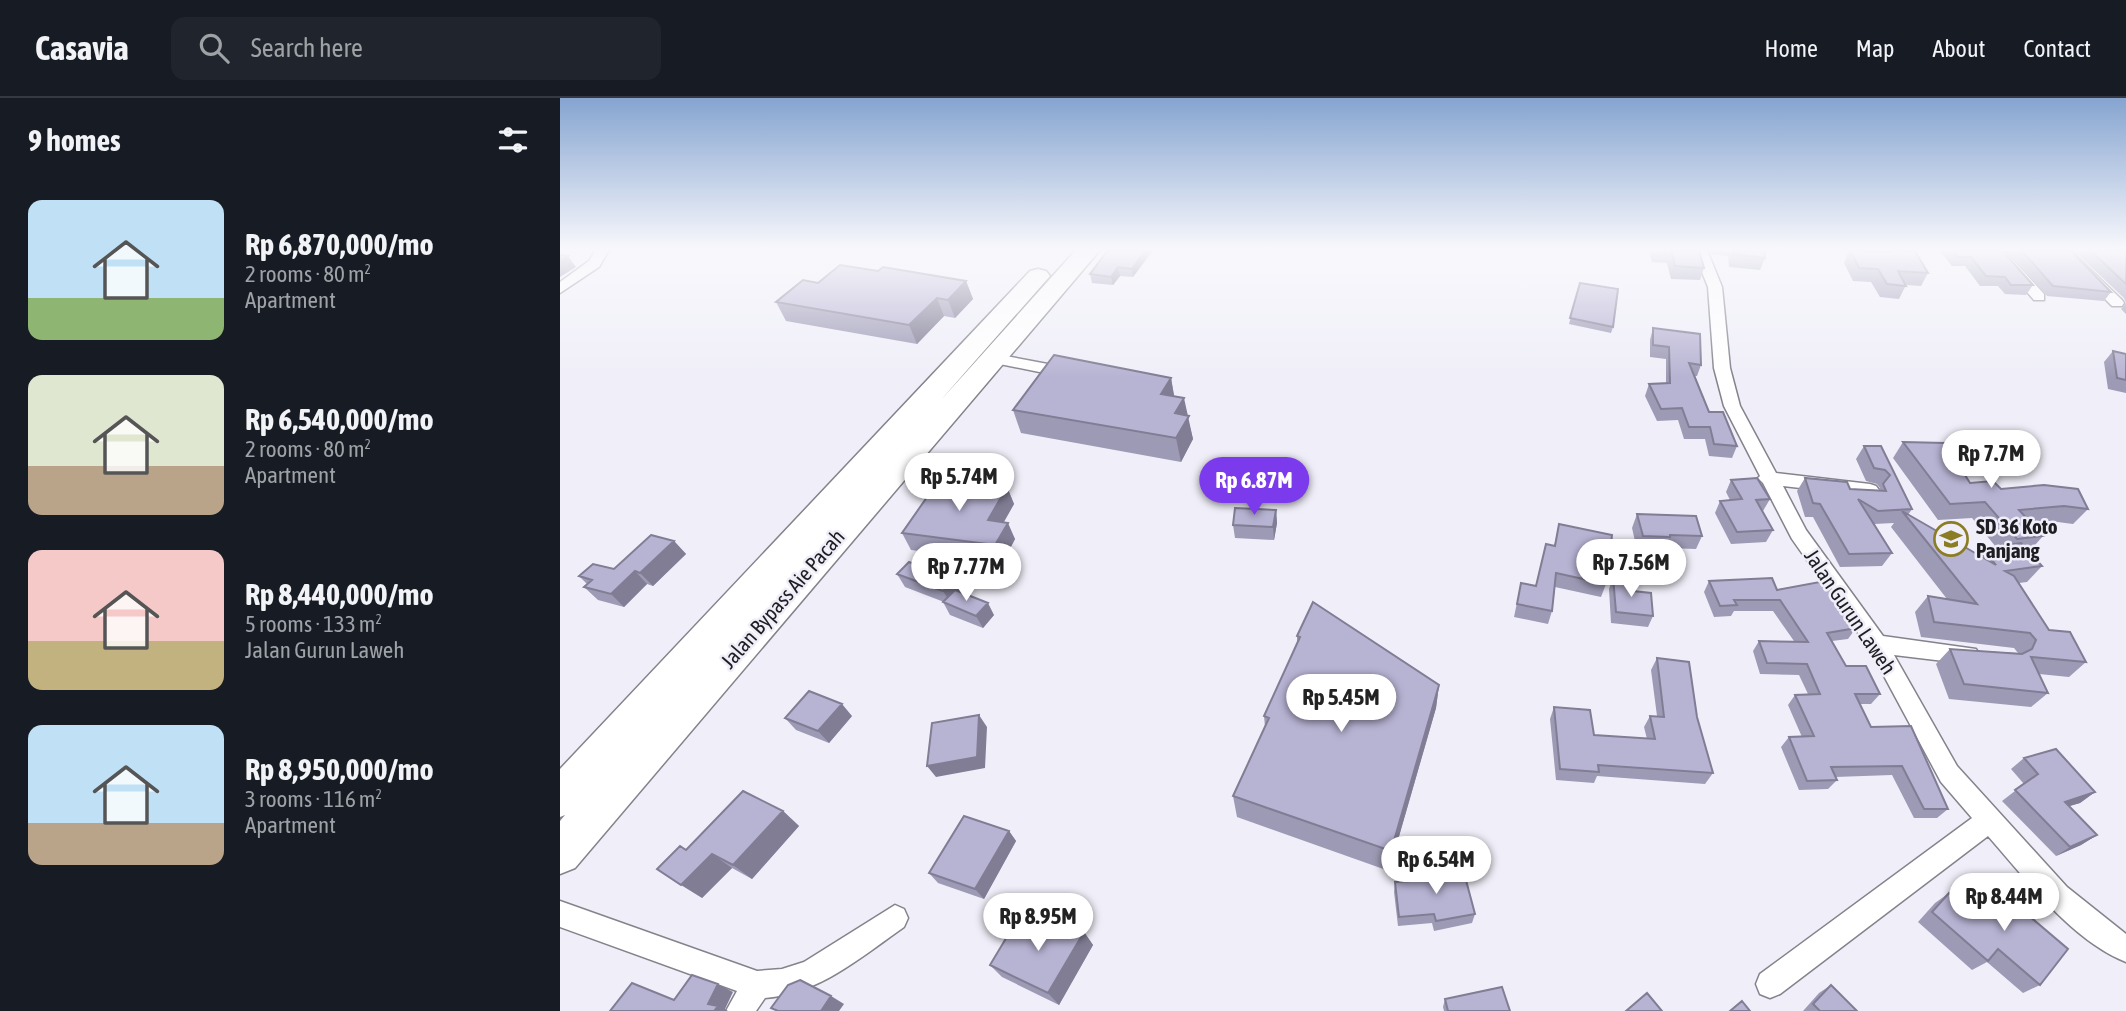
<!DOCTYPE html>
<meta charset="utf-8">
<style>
body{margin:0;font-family:"Asap Condensed",sans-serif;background:#20242c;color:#f1f3f6;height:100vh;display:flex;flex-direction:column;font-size:26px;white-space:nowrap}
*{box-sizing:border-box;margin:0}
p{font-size:23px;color:#9ea1a6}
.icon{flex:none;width:38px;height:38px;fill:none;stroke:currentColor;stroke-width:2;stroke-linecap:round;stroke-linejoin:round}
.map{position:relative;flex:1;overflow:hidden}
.sheet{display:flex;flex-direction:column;background:#171b24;width:560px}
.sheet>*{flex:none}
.price{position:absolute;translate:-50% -60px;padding:0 16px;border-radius:24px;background:#fff;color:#222;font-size:23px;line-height:46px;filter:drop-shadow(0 2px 4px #0008)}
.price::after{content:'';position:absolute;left:50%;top:42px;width:21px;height:16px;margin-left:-10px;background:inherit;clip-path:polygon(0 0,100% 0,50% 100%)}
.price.selected{background:#7c3aed;color:#fff}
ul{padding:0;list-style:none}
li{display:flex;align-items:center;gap:21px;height:175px;padding:0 28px}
li span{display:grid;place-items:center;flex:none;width:196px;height:140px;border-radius:14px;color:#555}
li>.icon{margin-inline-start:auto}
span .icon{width:84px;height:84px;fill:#fffc;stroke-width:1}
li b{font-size:30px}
h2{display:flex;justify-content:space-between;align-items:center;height:84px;padding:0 28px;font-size:30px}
header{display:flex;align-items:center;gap:42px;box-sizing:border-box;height:98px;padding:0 35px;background:#171b24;border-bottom:2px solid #363941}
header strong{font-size:33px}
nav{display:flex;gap:38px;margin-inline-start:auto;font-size:24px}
.search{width:490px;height:63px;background:#20242c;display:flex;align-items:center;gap:18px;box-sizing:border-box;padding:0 24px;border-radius:14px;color:#9ea1a6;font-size:26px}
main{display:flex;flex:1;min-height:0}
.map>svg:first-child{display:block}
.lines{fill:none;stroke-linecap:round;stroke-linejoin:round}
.minor-casing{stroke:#84838c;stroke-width:3}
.trunk-casing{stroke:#84838c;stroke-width:3}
.minor{fill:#fff;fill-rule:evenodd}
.trunk{fill:#fff;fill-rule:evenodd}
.wall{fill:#9d9ab5}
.shaded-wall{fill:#807d94}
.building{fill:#b7b3d3;stroke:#807d94;stroke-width:2}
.labels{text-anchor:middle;stroke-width:5;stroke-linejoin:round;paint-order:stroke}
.poi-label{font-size:21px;font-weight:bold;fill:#1e1d21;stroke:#f0eff9;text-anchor:start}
.street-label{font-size:21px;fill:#1e1d21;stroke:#f0eff9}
</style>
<header>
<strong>Casavia</strong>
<div class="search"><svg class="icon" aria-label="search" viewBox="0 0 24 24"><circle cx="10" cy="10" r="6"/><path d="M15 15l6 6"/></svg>Search here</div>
<nav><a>Home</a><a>Map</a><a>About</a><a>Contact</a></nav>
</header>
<main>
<section class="sheet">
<h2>9 homes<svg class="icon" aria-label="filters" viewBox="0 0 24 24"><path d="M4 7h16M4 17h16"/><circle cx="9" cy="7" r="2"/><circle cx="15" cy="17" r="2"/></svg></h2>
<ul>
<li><span style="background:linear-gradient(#bfe0f5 70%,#8fb573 0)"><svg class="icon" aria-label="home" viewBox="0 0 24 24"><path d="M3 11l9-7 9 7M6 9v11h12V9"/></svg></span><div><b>Rp 6,870,000/mo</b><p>2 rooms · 80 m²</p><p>Apartment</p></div></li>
<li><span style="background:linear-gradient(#dfe7d0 65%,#b9a48a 0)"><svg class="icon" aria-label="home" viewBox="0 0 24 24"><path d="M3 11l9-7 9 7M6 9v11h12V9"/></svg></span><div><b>Rp 6,540,000/mo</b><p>2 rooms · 80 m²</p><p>Apartment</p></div></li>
<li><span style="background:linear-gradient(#f6c9c9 65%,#c2b280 0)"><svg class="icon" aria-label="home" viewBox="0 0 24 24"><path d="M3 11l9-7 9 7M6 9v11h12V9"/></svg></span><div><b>Rp 8,440,000/mo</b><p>5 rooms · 133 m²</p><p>Jalan Gurun Laweh</p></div></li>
<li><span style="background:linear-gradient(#bfe0f5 70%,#b9a48a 0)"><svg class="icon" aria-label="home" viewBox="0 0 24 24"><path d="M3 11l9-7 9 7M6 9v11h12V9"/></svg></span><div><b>Rp 8,950,000/mo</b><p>3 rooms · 116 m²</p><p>Apartment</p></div></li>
</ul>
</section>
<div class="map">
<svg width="1566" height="913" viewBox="0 0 1566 913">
<rect width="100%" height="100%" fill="#f0eff9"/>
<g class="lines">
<g class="minor-casing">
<path id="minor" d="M36,152H49L39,169L0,195V184L29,163Z
M1133,152H1147L1162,189L1170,270L1180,308L1216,375L1310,386L1316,388L1319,392L1316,396L1310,398L1223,388L1246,432L1323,538L1416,551L1420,557L1416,563L1409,566L1334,557L1397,668L1507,789L1566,836V864C1511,842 1467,782 1428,738L1220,896L1210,900L1200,896L1196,886L1200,876L1412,720L1381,684L1310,552L1232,441L1203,385L1198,380L1200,378L1164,308L1154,270L1148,189Z
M1430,152H1444L1484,196V202H1474Z
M1496,152H1510L1562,202L1564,205L1562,208H1552Z
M435,256L509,270L517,275L509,280L430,264L427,261L430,258Z
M0,803L197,873L222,871L244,864L335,807L344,811L348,820L344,829C301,859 259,896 205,900L196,913H166L177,893L0,829Z"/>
</g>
<g class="trunk-casing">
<path id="trunk" d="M516,152H540L15,770L0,776V723L5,717L0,719V671L470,173L478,171L486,173L490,178L380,303Z"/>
</g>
<use href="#minor" class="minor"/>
<use href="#trunk" class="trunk"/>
</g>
<path class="wall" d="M548,152H593L573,179L560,178L553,187L532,185L530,176Z
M1089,152H1139L1144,170L1140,182L1111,181L1107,165L1092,164Z
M1149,152H1204L1205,160L1200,172L1169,169L1168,158L1151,156Z
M1289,152L1327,154L1328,152L1355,153L1368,175L1361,188L1346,187L1339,201L1320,199L1311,184L1293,183L1284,165Z
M1379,152H1442L1473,187L1466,197L1445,196L1438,188H1420L1405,168H1392Z
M1447,152H1510L1551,194L1544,203L1487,198Z
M1513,152H1566V216L1561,211L1566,205L1564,200Z
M318,173L406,183L413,201L395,220L384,218L357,246L226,223L216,204L258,185Z
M1020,185L1053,229L1051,235L1009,226Z
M1093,230L1141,267L1137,278H1135L1149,314L1177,348L1172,360L1149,358L1145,341H1124L1118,322L1097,323L1085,298L1089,286L1106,285V261L1090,259V242Z
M1553,253L1566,256V295L1548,291L1544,264Z
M611,280L614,298L627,318L633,341L621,364L461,335L453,312Z
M1343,344L1410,385L1528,411L1513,426L1490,423L1471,425L1483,438L1469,454L1482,468L1467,484L1459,485L1489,532L1526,564L1509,579L1479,576L1488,595L1471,609L1389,601L1376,566L1390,551L1458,555L1454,550L1361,539L1355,514L1368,498L1387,501L1331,429L1334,425L1314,426L1332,455L1322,468L1280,469L1253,419H1245L1237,393L1245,380L1290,391L1319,392L1320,390L1317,386L1306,383L1296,361L1304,348H1321L1352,411L1348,417L1418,457L1423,450L1436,449L1412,420L1378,422L1333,360Z
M1171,382L1210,401L1203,413H1202L1213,432L1206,444L1171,446L1155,415L1160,403L1170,402L1166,394Z
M447,389L454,406L444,424L455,441L443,464L351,452L342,435Z
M716,412L717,425L714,442L675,440L673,427Z
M1077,416L1142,438L1136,451L1106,450L1105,452H1077L1072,430Z
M999,426L1046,486L1041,499L995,489L992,513L988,526L954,519L961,485L976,488L994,448Z
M114,443L126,456L93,488L87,486L64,509L38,502L24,489L27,486L19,478L54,471Z
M337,476L402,494H401L434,517L423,530L390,517L383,504H384L345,489Z
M1053,479L1073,493L1093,518L1088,529L1051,525L1049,491Z
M1149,483L1217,492L1284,507L1282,510L1296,530L1288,541L1272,543L1286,568L1320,596L1311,606H1300L1311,629L1388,711L1377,720H1354L1332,677L1275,679L1277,682L1268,691L1239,692L1221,649L1229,639H1242L1228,607L1235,597L1248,596L1239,577L1200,576L1193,553L1199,543H1234L1213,513H1174L1171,518L1154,519L1144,494Z
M737,538L879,587L876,610L829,773L677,719L673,698L705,629L704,618L737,546Z
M1097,560L1137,619L1153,675L1145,686L1037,678L1034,685L996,682L990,621L994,609L1034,637L1087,641L1084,629L1090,618H1097L1091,572Z
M292,618L269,645L236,632L225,620Z
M1464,660L1535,694L1520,705L1509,708L1537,737L1521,747L1496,758L1442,703L1464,686L1451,671Z
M223,713L239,728L192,781L172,770L142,800L126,752Z
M449,733L456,743L424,801L378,785L369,775Z
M865,778L915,816L912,825L874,833L872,825L838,828L834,794L835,784L864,782Z
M1435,789L1480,887L1463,895L1427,864L1412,872L1358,824L1375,805L1389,795L1408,811L1420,798Z
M524,834L533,847L499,907L442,879L430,867L472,841Z
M1271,887L1297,913H1243L1259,895Z
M885,901L950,913H884L883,909Z"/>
<path class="shaded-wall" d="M585,152H593L573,179L572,171Z
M8,158L16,169L0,179V163Z
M558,169L560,178L553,187L551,179Z
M406,183L413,201L395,220L388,202Z
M377,200L384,218L357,246L349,227Z
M611,280L615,303L601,296Z
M624,300L633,341L621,364L616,340L615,315Z
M447,389L454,406L435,439L428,422Z
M716,412L717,425L714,442L713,429Z
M448,425L455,441L443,464L435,447Z
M114,443L126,456L93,488L80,475Z
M75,473L87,486L64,509L51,496Z
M395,481L402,494L391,506L383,493Z
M428,505L434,517L423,530L416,518Z
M879,587L876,610L829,773L831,753Z
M282,606L292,618L269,645L258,633Z
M419,617L427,629L425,670L376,679L367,668Z
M1535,694L1520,705L1490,714L1505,704Z
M223,713L239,728L192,781L173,767Z
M449,733L456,743L424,801L415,791Z
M1537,737L1521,747L1496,758L1510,749Z
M152,756L172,770L142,800L121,787Z
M524,834L533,847L499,907L488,895Z
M158,886L173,894L165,911L168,913H154L148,906Z
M271,898L284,906L279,913H261Z"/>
<path class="building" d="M548,152H585L572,171L558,169L551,179L530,176Z
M1111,152H1139L1144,170L1115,168Z
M1173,152H1204L1205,160L1173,156Z
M1290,152L1329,154V152L1355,153L1368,175L1338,173L1346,188L1327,186L1318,171L1299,170Z
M1393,152H1442L1473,187H1451L1445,179L1426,178L1411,159H1398Z
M1461,152H1510L1551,194L1493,188Z
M1530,152H1566V186Z
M0,157L8,158L0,163Z
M280,167L318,173L323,169L406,183L388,202L377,200L349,227L216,204L243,182L258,185Z
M1020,185L1058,191L1053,229L1010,220Z
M1093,230L1140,236L1141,267L1129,265L1149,314H1163L1177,348L1154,346L1150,329H1129L1122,310L1101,311L1089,286L1110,285L1109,249L1093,247Z
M1553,253L1566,256V282L1557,280Z
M494,257L611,280L601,296L624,300L615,315L629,318L616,340L453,312Z
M1343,344L1385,345L1410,385L1433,383L1441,391L1484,387L1518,391L1528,411L1504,408L1459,412L1483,438L1457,441L1425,404L1390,406Z
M1304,348H1321L1352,411L1318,413L1298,401L1332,455L1289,456L1260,406L1253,405L1245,380L1287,384L1290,391L1326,393L1323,386L1330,377L1325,372L1314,370Z
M381,379L447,389L428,422L448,425L435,447L342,435Z
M1197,380L1210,401L1196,402L1213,432L1177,434L1160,403L1182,401L1171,382Z
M675,410L716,412L713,429L673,427Z
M1342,413L1436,467L1423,450L1461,445L1482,468L1445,473L1454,478L1489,532L1510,534L1526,564L1471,559L1488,595L1404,586L1390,551L1462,556L1472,551L1476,542L1470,535L1374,524L1368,498L1417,506Z
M1077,416L1136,418L1142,438L1110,437V439L1083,438Z
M999,426L1052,437L1046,486L996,475L992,513L957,506L961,485L976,488L986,446L995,448Z
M91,437L114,443L80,475L75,473L51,496L24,489L32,482L19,478L33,466L54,471Z
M349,464L395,481L383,493L337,476Z
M1053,479L1072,481L1073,493L1091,495L1093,518L1056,514Z
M1212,480L1217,492L1265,483L1284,507L1280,508L1296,530L1267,535L1286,568H1306L1320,596H1295L1311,629L1351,628L1388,711H1364L1342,668L1271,669L1277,682L1247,683L1229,639L1254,638L1235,597L1260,596L1247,566L1207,565L1199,543L1248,544L1220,502H1174L1177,507L1160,508L1149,483Z
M395,492L428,505L416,518L383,504Z
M753,504L879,587L831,753L673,698L709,620L704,618L740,539L737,538Z
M1097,560L1129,564L1137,619L1153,675L1038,667L1039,674L1000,671L994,609L1030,612L1034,637L1095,641L1090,618L1104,619Z
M249,593L282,606L258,633L225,620Z
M419,617L417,659L367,668L372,625Z
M1496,651L1535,694L1505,704L1537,737L1510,749L1455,692L1478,676L1464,660Z
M183,693L223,713L173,767L152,756L121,787L97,771L120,748L126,752Z
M404,718L449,733L415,791L369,775Z
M903,771L915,816L876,823L874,816L839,819L835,784L866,782L865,778Z
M1435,789L1508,851L1480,887L1438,851L1428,863L1372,814L1389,795L1412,814Z
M486,817L524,834L488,895L430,867L451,832L472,841Z
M132,877L158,886L148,906L158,908L154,913H50L72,885L114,902Z
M240,882L271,898L261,913H218L211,910L228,887Z
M1271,887L1297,913H1260L1253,906Z
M942,889L950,913H888L885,901Z
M1087,895L1102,913H1066Z
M1182,903L1190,913H1170Z"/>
<linearGradient id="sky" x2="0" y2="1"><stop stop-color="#85a4d0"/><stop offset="0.54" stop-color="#f8f8fc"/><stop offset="1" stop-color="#f8f8fc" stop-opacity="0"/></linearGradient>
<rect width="1566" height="280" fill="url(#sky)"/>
<defs>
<g id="school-ring" transform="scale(1.75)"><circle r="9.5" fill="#f0eff9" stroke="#8b7d23" stroke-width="1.5"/><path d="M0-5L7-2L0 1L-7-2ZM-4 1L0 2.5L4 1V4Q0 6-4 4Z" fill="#8b7d23"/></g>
</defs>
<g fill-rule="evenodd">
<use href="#school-ring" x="1391" y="441"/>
</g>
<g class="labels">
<g class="poi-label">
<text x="1416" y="436">SD 36 Koto<tspan x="1416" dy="24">Panjang</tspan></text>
</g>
<g class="street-label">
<text transform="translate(223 501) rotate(-49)" y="7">Jalan Bypass Aie Pacah</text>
<text transform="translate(1290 514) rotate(56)" y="7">Jalan Gurun Laweh</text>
</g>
</g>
</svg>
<b class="price" style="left:1431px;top:392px">Rp 7.7M</b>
<b class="price" style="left:399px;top:415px">Rp 5.74M</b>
<b class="price selected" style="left:694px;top:419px">Rp 6.87M</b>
<b class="price" style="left:1071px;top:501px">Rp 7.56M</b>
<b class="price" style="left:406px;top:505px">Rp 7.77M</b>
<b class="price" style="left:781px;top:636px">Rp 5.45M</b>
<b class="price" style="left:876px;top:798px">Rp 6.54M</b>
<b class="price" style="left:1444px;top:835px">Rp 8.44M</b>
<b class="price" style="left:478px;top:855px">Rp 8.95M</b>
</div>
</main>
